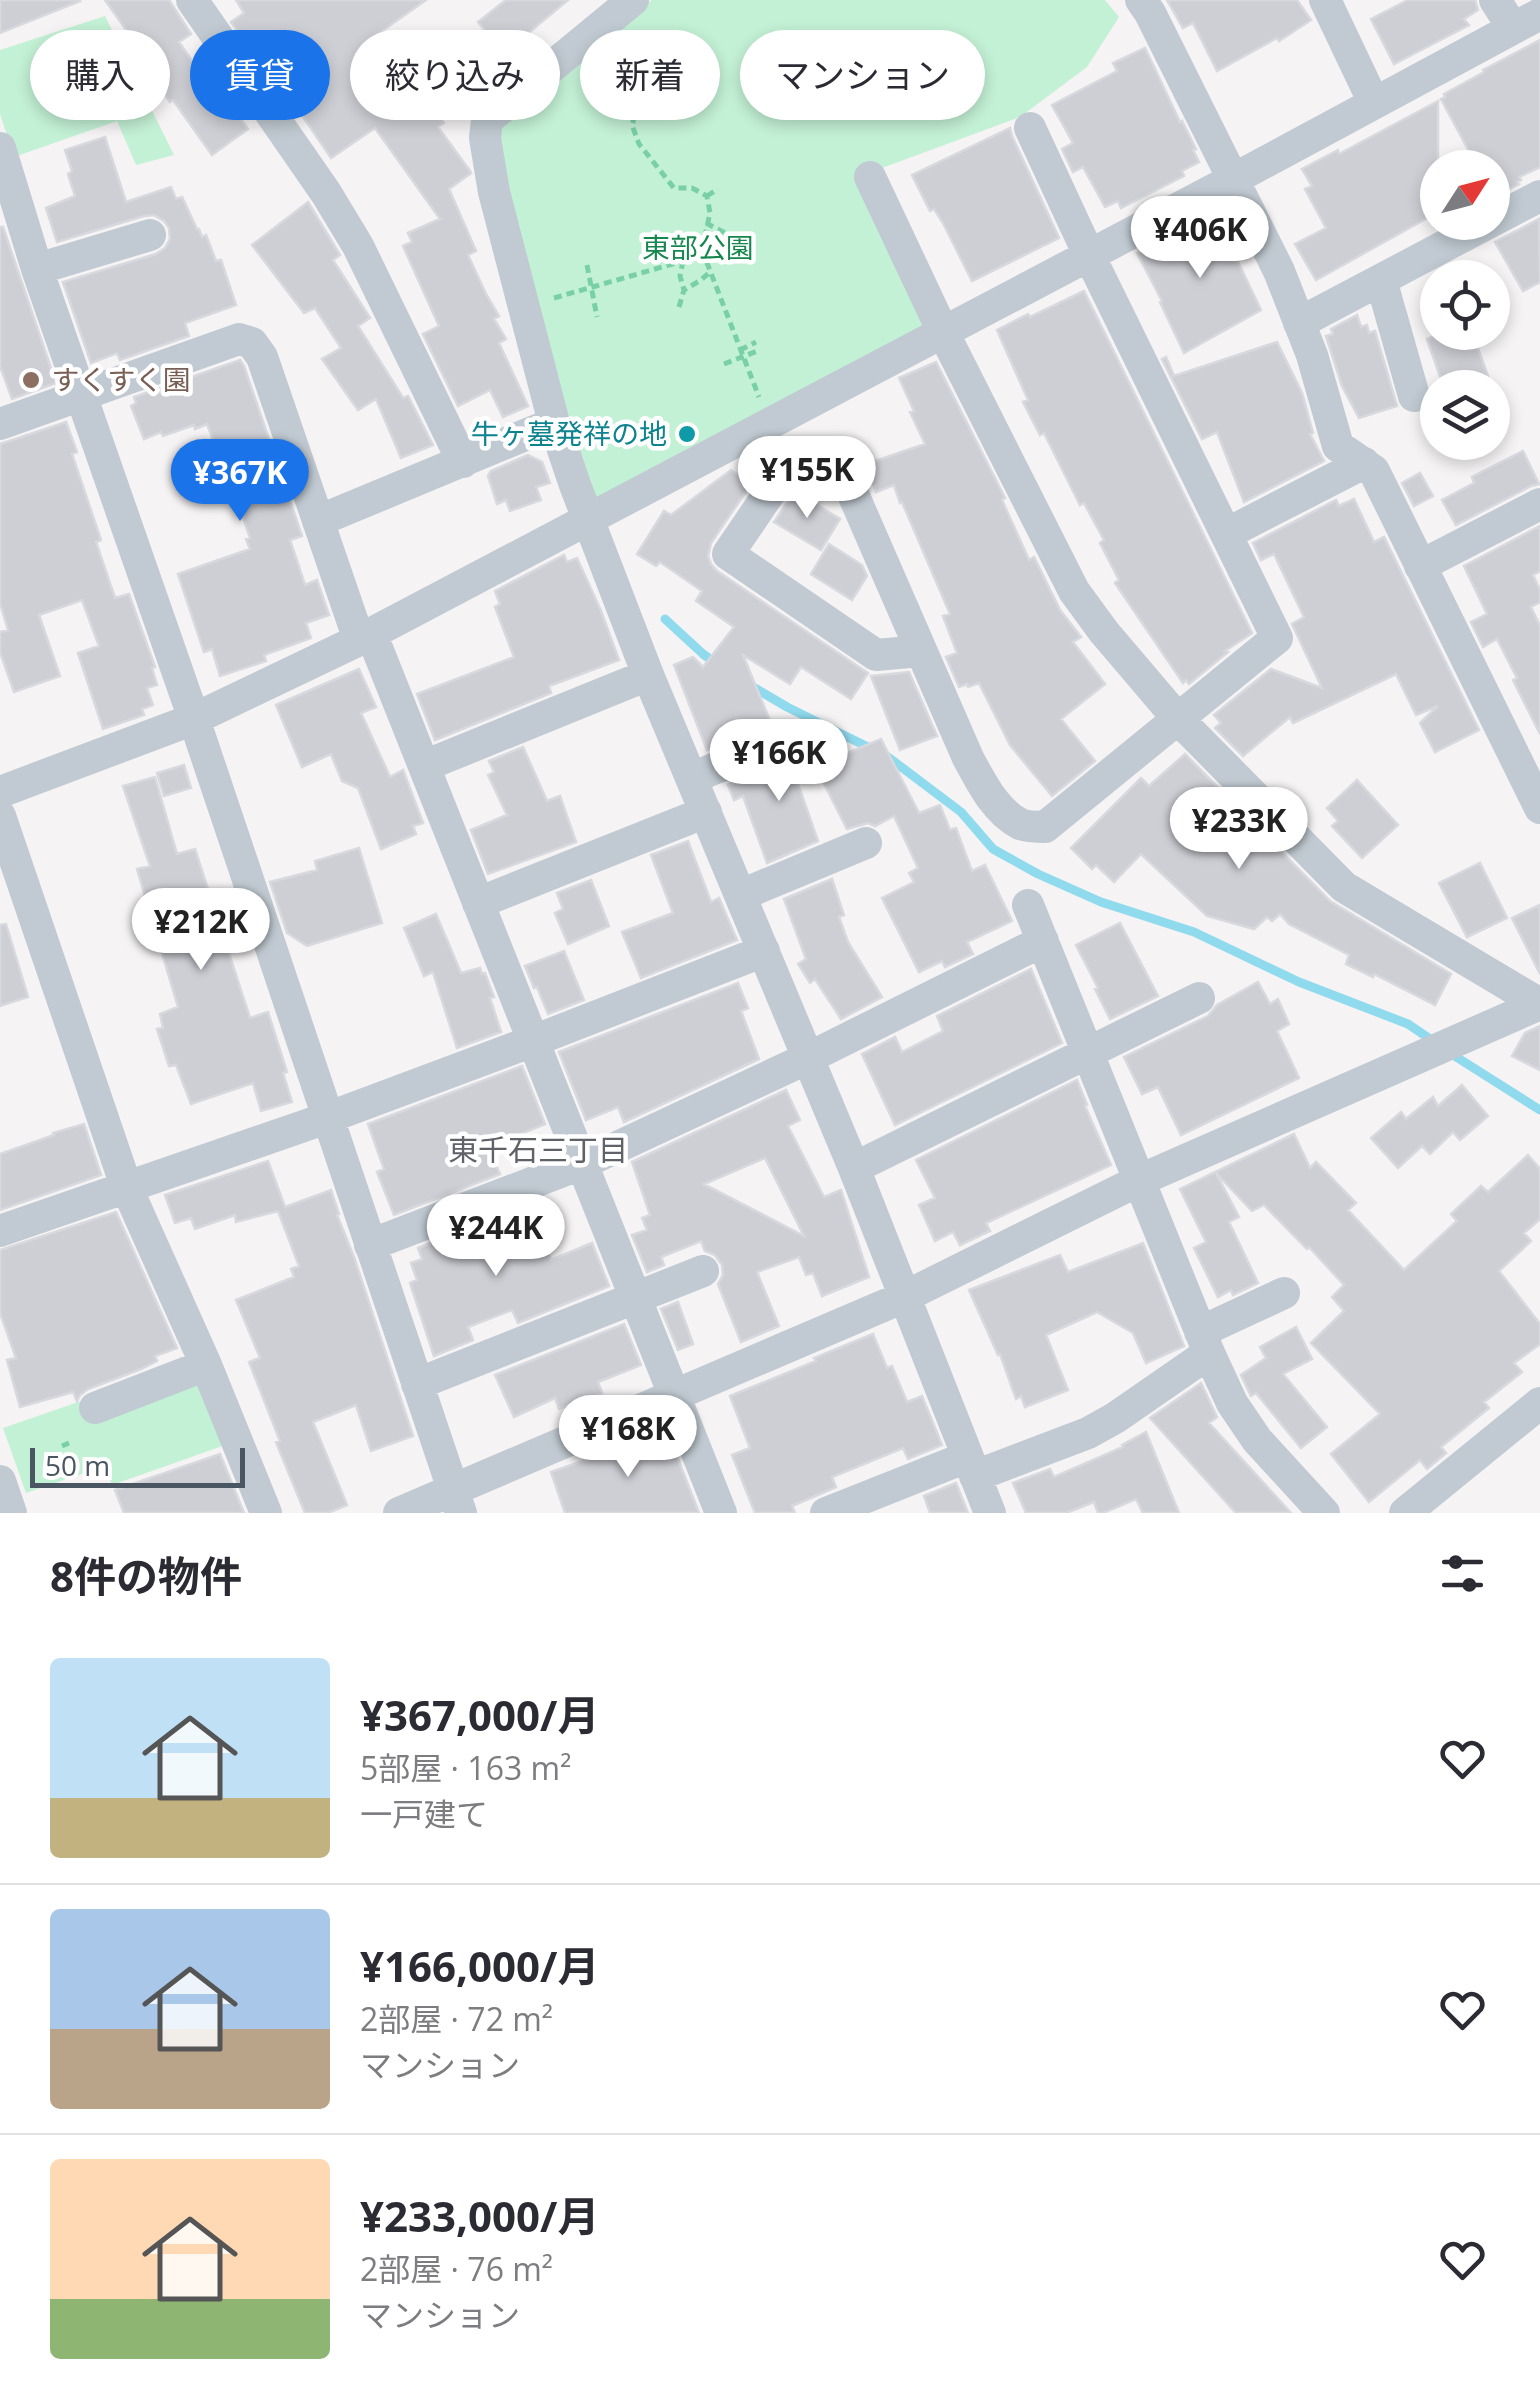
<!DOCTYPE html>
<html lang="ja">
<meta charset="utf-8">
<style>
body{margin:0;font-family:"Open Sans","Noto Sans JP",sans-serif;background:#f7f7f7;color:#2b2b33;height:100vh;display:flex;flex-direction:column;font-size:38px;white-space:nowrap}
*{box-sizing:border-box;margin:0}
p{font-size:32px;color:#7c7c81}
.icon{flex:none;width:55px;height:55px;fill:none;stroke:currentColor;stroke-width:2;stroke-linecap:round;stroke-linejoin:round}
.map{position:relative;height:1513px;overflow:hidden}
.sheet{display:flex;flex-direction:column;background:#fff;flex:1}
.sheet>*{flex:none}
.hud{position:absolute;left:30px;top:30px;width:1000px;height:90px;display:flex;gap:20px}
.needle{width:65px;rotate:54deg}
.buttons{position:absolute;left:1420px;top:150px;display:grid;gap:20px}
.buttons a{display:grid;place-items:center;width:90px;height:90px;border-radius:50%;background:#fff;box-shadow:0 5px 15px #0003;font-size:50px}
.scale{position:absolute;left:30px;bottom:25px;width:215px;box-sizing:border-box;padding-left:10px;border:5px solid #4a5661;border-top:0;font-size:28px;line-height:35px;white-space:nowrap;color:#4a5661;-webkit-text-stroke:8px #fff;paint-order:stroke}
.price{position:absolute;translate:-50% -85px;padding:0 22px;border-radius:35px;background:#fff;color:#222;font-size:32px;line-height:65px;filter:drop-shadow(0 2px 5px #0008)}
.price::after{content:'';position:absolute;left:50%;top:60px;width:30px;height:22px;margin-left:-15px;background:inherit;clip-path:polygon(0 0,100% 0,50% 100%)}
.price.selected{background:#1a73e8;color:#fff}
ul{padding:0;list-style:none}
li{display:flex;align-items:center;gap:30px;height:250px;padding:0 50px}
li+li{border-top:2px solid #e1e1e2}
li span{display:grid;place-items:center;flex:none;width:280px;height:200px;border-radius:10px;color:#555}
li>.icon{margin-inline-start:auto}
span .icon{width:120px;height:120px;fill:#fffc;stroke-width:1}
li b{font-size:42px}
h2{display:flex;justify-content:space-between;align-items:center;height:120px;padding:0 50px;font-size:42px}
.tag{padding:0 35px;border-radius:45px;background:#fff;box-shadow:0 5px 15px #0003;font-size:35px;line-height:90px}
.tag.selected{background:#1a73e8;color:#fff}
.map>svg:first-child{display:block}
.green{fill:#c3f1d5}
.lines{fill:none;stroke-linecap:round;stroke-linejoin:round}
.stream{stroke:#90daee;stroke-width:9}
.building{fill:#cdcfd5;stroke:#d7d9de;stroke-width:2.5;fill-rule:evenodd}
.path{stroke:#7ad0a6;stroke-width:5;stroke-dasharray:8 5;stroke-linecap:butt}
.minor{stroke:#c1cad2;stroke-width:32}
.education-dot{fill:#8d6e63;stroke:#fff;stroke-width:4}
.culture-dot{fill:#0f9aa8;stroke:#fff;stroke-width:4}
.labels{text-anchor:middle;stroke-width:9;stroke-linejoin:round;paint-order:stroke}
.park-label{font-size:28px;fill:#17864f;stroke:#fff}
.education-label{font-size:28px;fill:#785e54;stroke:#fff;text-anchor:start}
.culture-label{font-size:28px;fill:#0d838f;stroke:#fff;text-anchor:end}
.neighbourhood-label{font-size:30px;fill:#5f6368;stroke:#fff}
</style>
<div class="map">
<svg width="1540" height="1513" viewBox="0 0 1540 1513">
<rect width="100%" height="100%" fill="#f5f3f3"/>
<path class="green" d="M652,0H1105L1119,17L1087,67L1020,117L863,175L938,331L591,512L497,197L500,119L562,67Z
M105,16L174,155L136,165L117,121L14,157L0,114V50Z
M204,1372L231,1443L112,1485L105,1466L26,1493L3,1428L84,1400Z"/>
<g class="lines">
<path class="stream" d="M665,619L703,654L718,665
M748,684L787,707L888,757L961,812L993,849L1038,874L1101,902L1194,932L1299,982L1408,1024L1433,1041
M1450,1053L1540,1110"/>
</g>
<path class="building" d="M0,0H79L80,1L0,33Z
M105,0H169L191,34L179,42L208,84L214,80L248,129L212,155L173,100L170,102L151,75L155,71Z
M236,0H426L372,38L417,103L425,97L444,123L438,127L470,171L471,173L449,189L476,251L468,255L486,294L499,316L494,319L506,339L499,343L528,406L503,417L490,390L458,406L423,334L439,326L403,246L412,242L408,233L440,219L375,128L331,158L278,80L280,79L253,37L246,42L231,22L244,13Z
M506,0H568L503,54L478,22Z
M1167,0H1297L1311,20L1279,41L1277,38L1217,71L1193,23L1183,28Z
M1408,0H1475L1478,10L1464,19L1469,25L1394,64L1371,19Z
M1540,40V167L1519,177L1521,180L1517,182L1519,184L1494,197L1492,168H1478L1441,99L1445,97L1444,94L1484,72L1483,70Z
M1145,48L1180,122L1182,121L1196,149L1193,150L1199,162L1182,171L1184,176L1121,208L1118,201L1105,207L1083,167L1073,172L1062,149L1073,143L1052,105L1117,71L1113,63Z
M1438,101V212L1316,280L1295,244L1326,228L1305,189L1312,186L1302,169L1338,150L1339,154Z
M1010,128L1012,136L1059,238L972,281L943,223L934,209L930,211L912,175Z
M105,137L126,202L171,187L176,199L182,197L197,229H199L202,237L206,235L216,261L221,260L236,305L185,323L189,336L120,360L117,353L91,363L63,282L156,254L165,248L170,239L169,228L164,221L154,215L144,216L57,242L46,208L75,196L68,174L72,171L65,150Z
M308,202L340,255L333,260L370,318L358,326L403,398L408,396L433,445L401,458L376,399L358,410L322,359L341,348L315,308L304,313L252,245Z
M1220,210L1236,240L1229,243L1261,310L1184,353L1160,302L1162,301L1137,253Z
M1539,219L1540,282L1523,291L1495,242Z
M0,227H3L56,383L12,399L0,366Z
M1084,291L1252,633L1225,651L1228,652L1189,684L1186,680L1183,683L1115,583L1119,580L1100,543L1104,540L1084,503L1080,505L1044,433L1040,435L1023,402L1028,400L997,330L1028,314L1030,317Z
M1357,315L1361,327L1367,325L1369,333L1375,331L1397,406L1359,418L1342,386L1326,336L1333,334L1331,329Z
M1444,332H1472L1488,376L1453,388H1444L1427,339Z
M1277,342L1302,393L1313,433L1310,434L1324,461L1244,502L1217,432L1202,439L1162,359L1166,357L1174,376Z
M240,360L244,366L302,536L290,540L305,585L317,580L329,615L306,623L311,638L264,655L266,661L220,676L212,649L204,652L178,574L250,549L246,539L250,538L227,471H225L207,424L195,429L194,425L163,436L161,432L144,439L131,406L136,403L134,397Z
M936,362L1005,498L1002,500L1029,560L1034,557L1060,610L1081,637L1073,642L1105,684L1061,719L1095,761L1052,796L1010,745L979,683L968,687L967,684L959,687L946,657L957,653L943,616L950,614L902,502L900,503L894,485L876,492L866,464L925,444L910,412L914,411L899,378Z
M66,422L77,452L72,454L101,540L96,542L115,598L129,594L155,667L152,668L157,685L147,688L153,705L142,709L144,715L103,729L78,653L99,646L82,600L39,615L60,676L14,692L0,652V632L8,630L0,603V444Z
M1523,451L1539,484L1531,486L1456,525L1442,500L1474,483L1472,477Z
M528,455L542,462L550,483L536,487L541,500L510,511L506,500L497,504L488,476L491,471Z
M731,470L751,484L711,543L708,556L711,564L717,571L868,673L851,699L801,667L790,684L743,655L771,723L707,750L674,665L693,657L703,667L734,627L696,601L702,591L660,562L656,566L637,554L664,511L671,515Z
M1420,473L1433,496L1414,506L1402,483Z
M794,493H798L840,519L821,550L774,522Z
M1354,499L1374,542L1384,537L1479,730L1435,752L1420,723L1438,706L1416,715L1396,674L1293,723L1290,717L1243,756L1215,728L1221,723L1214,715L1271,669L1322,688L1292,624L1304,617L1274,554L1261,560L1253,543L1336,500L1339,506Z
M1540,526V571L1533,575L1540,590V602L1531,607L1540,626V734L1513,680L1517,678L1497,639L1483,647L1471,622L1487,614L1464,566Z
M829,544L862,565L867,576L852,600L811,574Z
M564,555L567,562L577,558L601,611L619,660L549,686L551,693L435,740L417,694L514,657L495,607L500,604L495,591Z
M359,669L376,707L361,713L390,777L403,770L423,823L413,826L416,834L381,849L358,788L342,781L331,754L302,767L276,705Z
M909,672L937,736L900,750L871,676Z
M826,737L797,781L818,841L767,863L743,796L734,800L728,785L786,760L796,749Z
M881,739L919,813L940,805L950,830L956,828L972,871L985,865L1012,921L967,942L973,954L945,967L942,961L919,972L882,898L914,882L909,873L918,868L894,816L875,826L868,823L847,829L815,766Z
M523,747L547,801L560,796L576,842L488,874L471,830L507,815L488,775L494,772L489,761Z
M1185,754L1330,901L1451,974L1435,1005L1374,974L1373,977L1346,964L1349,955L1289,924L1280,914L1272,921L1267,917L1254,929L1207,916L1141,854L1114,882L1096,865L1092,869L1071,848L1141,778L1149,786Z
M184,765L191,788L164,796L157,773Z
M155,777L177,854L195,849L250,1018L268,1012L287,1072L283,1073L292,1102L261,1111L253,1083L191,1104L176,1065L169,1066L157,1029L163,1028L160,1014L178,1007L137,869L150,866L123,786Z
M1357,780L1398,825L1362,858L1332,826L1338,821L1327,808Z
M688,841L711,902L719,898L737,940L641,978L622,932L673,913L651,855Z
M359,848L382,923L307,946L287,933L270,882L317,870L315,861Z
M1480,863L1507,918L1467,937L1439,883Z
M832,879L844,915L839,917L848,942L882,997L841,1019L815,979L810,983L798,964L806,959L784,899Z
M591,880L609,926L568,944L555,913L563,909L557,893Z
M1540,905V974L1512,918Z
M436,914L461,973L480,968L482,974L485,973L494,997L490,998L501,1032L457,1048L433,972L424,976L404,928Z
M1120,923L1158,996L1110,1019L1095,989L1098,988L1076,945Z
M6,924L28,997L0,1006V925Z
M564,951L584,1000L548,1014L537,987L534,988L525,966Z
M1031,969L1062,1043L895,1125L862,1054L895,1037L902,1052L943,1031L937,1016Z
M1258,982L1270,1004L1278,999L1289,1024L1277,1031L1299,1078L1181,1135L1158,1087L1142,1094L1124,1057L1208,1016L1217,1005Z
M738,983L748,1008L741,1011L759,1059L624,1122L618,1107L586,1120L559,1052Z
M1540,1026V1070L1512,1056L1525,1033Z
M522,1066L545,1124L496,1144L500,1152L492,1156L500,1174L394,1215L377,1172L384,1169L368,1124Z
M1077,1080L1087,1105L1085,1106L1111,1165L986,1223L990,1231L960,1245L953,1232L935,1241L919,1205L935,1198L916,1160Z
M1462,1085L1488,1116L1460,1140L1453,1132L1430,1154L1422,1146L1398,1168L1371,1138L1401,1112L1406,1119L1433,1097L1438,1106Z
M786,1090L800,1120L788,1126L824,1197L841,1190L869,1277L822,1296L813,1273L806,1275L799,1257L757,1272L779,1326L741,1342L718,1284L723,1275L722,1265L715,1255L705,1251L701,1241L661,1257L664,1265L647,1272L632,1235L647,1230L642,1218L650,1215L632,1162ZM765,1158L804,1236L704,1184Z
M84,1124L101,1175L0,1210V1154L54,1135L53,1133Z
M1294,1134L1310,1168L1316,1162L1356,1203L1348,1210L1404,1270L1457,1221L1451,1214L1481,1186L1488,1192L1528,1155L1540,1169V1219L1524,1233L1531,1241L1499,1271L1540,1324V1344L1514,1363L1522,1372L1484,1402L1489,1408L1441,1447L1446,1453L1427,1469L1420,1460L1369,1502L1331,1454L1380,1414L1311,1343L1344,1311L1332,1297L1344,1285L1309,1247L1307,1249L1264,1205L1252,1211L1216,1173L1239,1217L1229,1222L1258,1283L1233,1295L1231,1290L1218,1297L1194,1248L1206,1242L1180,1189Z
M268,1161L285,1207L331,1190L339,1214L337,1215L354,1257L413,1436L371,1451L356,1405L313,1422L347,1505L328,1513H305L276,1442L280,1441L249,1362L260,1358L236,1300L294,1277L291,1269L299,1266L278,1211L236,1222L235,1215L195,1229L191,1218L175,1223L165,1195Z
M522,1208L541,1254L548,1251L551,1260L592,1243L609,1286L518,1323L512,1310L468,1327L473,1340L434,1356L410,1283L417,1280L411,1263L422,1259L418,1248Z
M116,1212L177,1348L155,1356L157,1361L141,1369L88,1389L80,1395L77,1401L73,1392L20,1407L7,1360L16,1358L0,1313V1250Z
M1143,1243L1184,1346L1146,1363L1133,1333L1097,1312L1046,1335L1068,1390L1025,1407L1021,1396L1016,1399L1000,1354L998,1355L969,1290L1060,1255L1068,1272Z
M678,1302L693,1344L678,1350L661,1309Z
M624,1324L641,1365L598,1382L602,1393L559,1409L555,1398L514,1417L495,1375Z
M1296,1327L1312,1359L1283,1374L1327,1427L1301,1448L1256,1393L1251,1396L1241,1375L1266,1358L1260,1347Z
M873,1334L887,1368L892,1366L907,1402L922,1396L942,1445L908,1459L903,1448L832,1477L836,1487L792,1506L795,1513H755L732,1455L750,1448L730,1396L816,1361L814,1358Z
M1201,1383L1217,1417L1209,1423L1291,1513H1236L1150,1418Z
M665,1426L699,1513H565L551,1472L617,1449L615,1446Z
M1146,1432L1179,1513H1143L1136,1499L1103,1513H1098L1094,1502L1066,1513H1026L1013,1483L1050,1469L1054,1477L1123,1447L1122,1445Z
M220,1454L244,1513H124L115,1490Z
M956,1483L968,1513H930L924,1496Z"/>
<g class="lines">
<path class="path" d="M582,78L595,92C614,84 629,89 637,108L632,125L639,144L674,188H692L707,196L710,213L702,250
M631,98L640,91
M707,196L718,189
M706,223L735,238L746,251
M683,261L680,276L684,290
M587,265L597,317
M554,298L683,261L702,250L759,397
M679,307L684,290L701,280L710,272
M740,350L756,342
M724,364L760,350
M62,1446L69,1443"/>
<path class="minor" d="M192,0L326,193L358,246L463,462
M633,0L487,120L485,138L494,192L554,423L575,485L648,675L854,1168L990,1513
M1141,0L1150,13L1279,271L1312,355L1338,446L1374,471L1540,808
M1325,0L1374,103
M1495,0L1513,28
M0,148L37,269L194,719L461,1513
M870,177L943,332L1074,591L1104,632L1178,719L1344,887L1540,1004
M1492,221L1540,196
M37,269L150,235
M1381,280L1414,396
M1299,323L1490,222
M0,424L239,339L252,343L262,357L359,640
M318,521L554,423
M1226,534L1364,463
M1420,566L1540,504
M371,633L721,1513
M921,651L876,655L728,554L783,473L843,471L968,758C981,782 995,811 1020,824C1027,827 1037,827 1045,827L1277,638L1089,255L1030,128
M424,766L648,675
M692,778L778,742
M0,792L194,719L359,640L1232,180L1540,14
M0,816L126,1186L206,1365L266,1513
M741,895L866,843
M478,903L706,812
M1028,905L1209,1353L1232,1403L1257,1440L1324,1513
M854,1168L1199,998
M0,1231L327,1118L533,1041L764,951
M370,1245L581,1164L808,1058L1043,941
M1200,1332L1284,1293
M417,1384L703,1271
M95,1408L206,1365
M975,1476L1088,1433L1115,1418L1209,1353
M0,1481L11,1513
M399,1513L904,1297L1140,1180L1540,1004
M826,1513L967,1457
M1405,1513L1540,1403"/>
</g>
<circle class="education-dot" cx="31" cy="380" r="10"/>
<circle class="culture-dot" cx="687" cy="434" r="10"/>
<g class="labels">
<g class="park-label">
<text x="698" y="258">東部公園</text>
</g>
<g class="education-label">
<text x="51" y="390">すくすく園</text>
</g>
<g class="culture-label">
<text x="667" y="444">牛ヶ墓発祥の地</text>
</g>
<g class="neighbourhood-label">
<text x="538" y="1161">東千石三丁目</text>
</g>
</g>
</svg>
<div class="buttons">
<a><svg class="needle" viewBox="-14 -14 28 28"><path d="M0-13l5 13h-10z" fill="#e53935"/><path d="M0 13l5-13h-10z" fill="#7c7c81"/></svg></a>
<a><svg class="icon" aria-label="locate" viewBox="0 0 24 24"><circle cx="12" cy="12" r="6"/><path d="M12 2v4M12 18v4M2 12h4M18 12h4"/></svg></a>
<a><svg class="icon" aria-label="layers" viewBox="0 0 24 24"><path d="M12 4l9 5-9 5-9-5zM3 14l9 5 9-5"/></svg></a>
</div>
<div class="scale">50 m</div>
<b class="price" style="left:1200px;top:281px">¥406K</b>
<b class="price" style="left:807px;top:521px">¥155K</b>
<b class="price selected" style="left:240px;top:524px">¥367K</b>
<b class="price" style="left:779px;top:804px">¥166K</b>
<b class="price" style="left:1239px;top:872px">¥233K</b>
<b class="price" style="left:201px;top:973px">¥212K</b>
<b class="price" style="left:496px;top:1279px">¥244K</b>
<b class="price" style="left:628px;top:1480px">¥168K</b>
<div class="hud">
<a class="tag">購入</a>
<a class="tag selected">賃貸</a>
<a class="tag">絞り込み</a>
<a class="tag">新着</a>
<a class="tag">マンション</a>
</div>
</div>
<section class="sheet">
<h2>8件の物件<svg class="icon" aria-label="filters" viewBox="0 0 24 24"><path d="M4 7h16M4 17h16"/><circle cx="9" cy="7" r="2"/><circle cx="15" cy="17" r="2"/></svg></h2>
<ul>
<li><span style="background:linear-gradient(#bfe0f5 70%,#c2b280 0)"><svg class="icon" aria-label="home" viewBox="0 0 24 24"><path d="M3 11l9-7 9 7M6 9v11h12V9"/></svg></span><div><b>¥367,000/月</b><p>5部屋 · 163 m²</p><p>一戸建て</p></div><svg class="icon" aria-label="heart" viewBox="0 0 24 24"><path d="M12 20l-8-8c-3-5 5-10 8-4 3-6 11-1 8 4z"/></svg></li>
<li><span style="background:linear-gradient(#a9c7e8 60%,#b9a48a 0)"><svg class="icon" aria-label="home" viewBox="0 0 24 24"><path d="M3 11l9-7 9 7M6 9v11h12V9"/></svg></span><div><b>¥166,000/月</b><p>2部屋 · 72 m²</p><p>マンション</p></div><svg class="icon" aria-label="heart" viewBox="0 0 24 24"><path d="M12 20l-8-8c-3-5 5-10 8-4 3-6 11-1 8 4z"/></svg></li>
<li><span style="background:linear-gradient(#ffd9b3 70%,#8fb573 0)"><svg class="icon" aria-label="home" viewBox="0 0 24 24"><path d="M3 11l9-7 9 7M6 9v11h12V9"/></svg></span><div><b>¥233,000/月</b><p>2部屋 · 76 m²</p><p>マンション</p></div><svg class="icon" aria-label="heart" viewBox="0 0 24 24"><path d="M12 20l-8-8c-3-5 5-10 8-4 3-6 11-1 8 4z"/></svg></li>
</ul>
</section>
